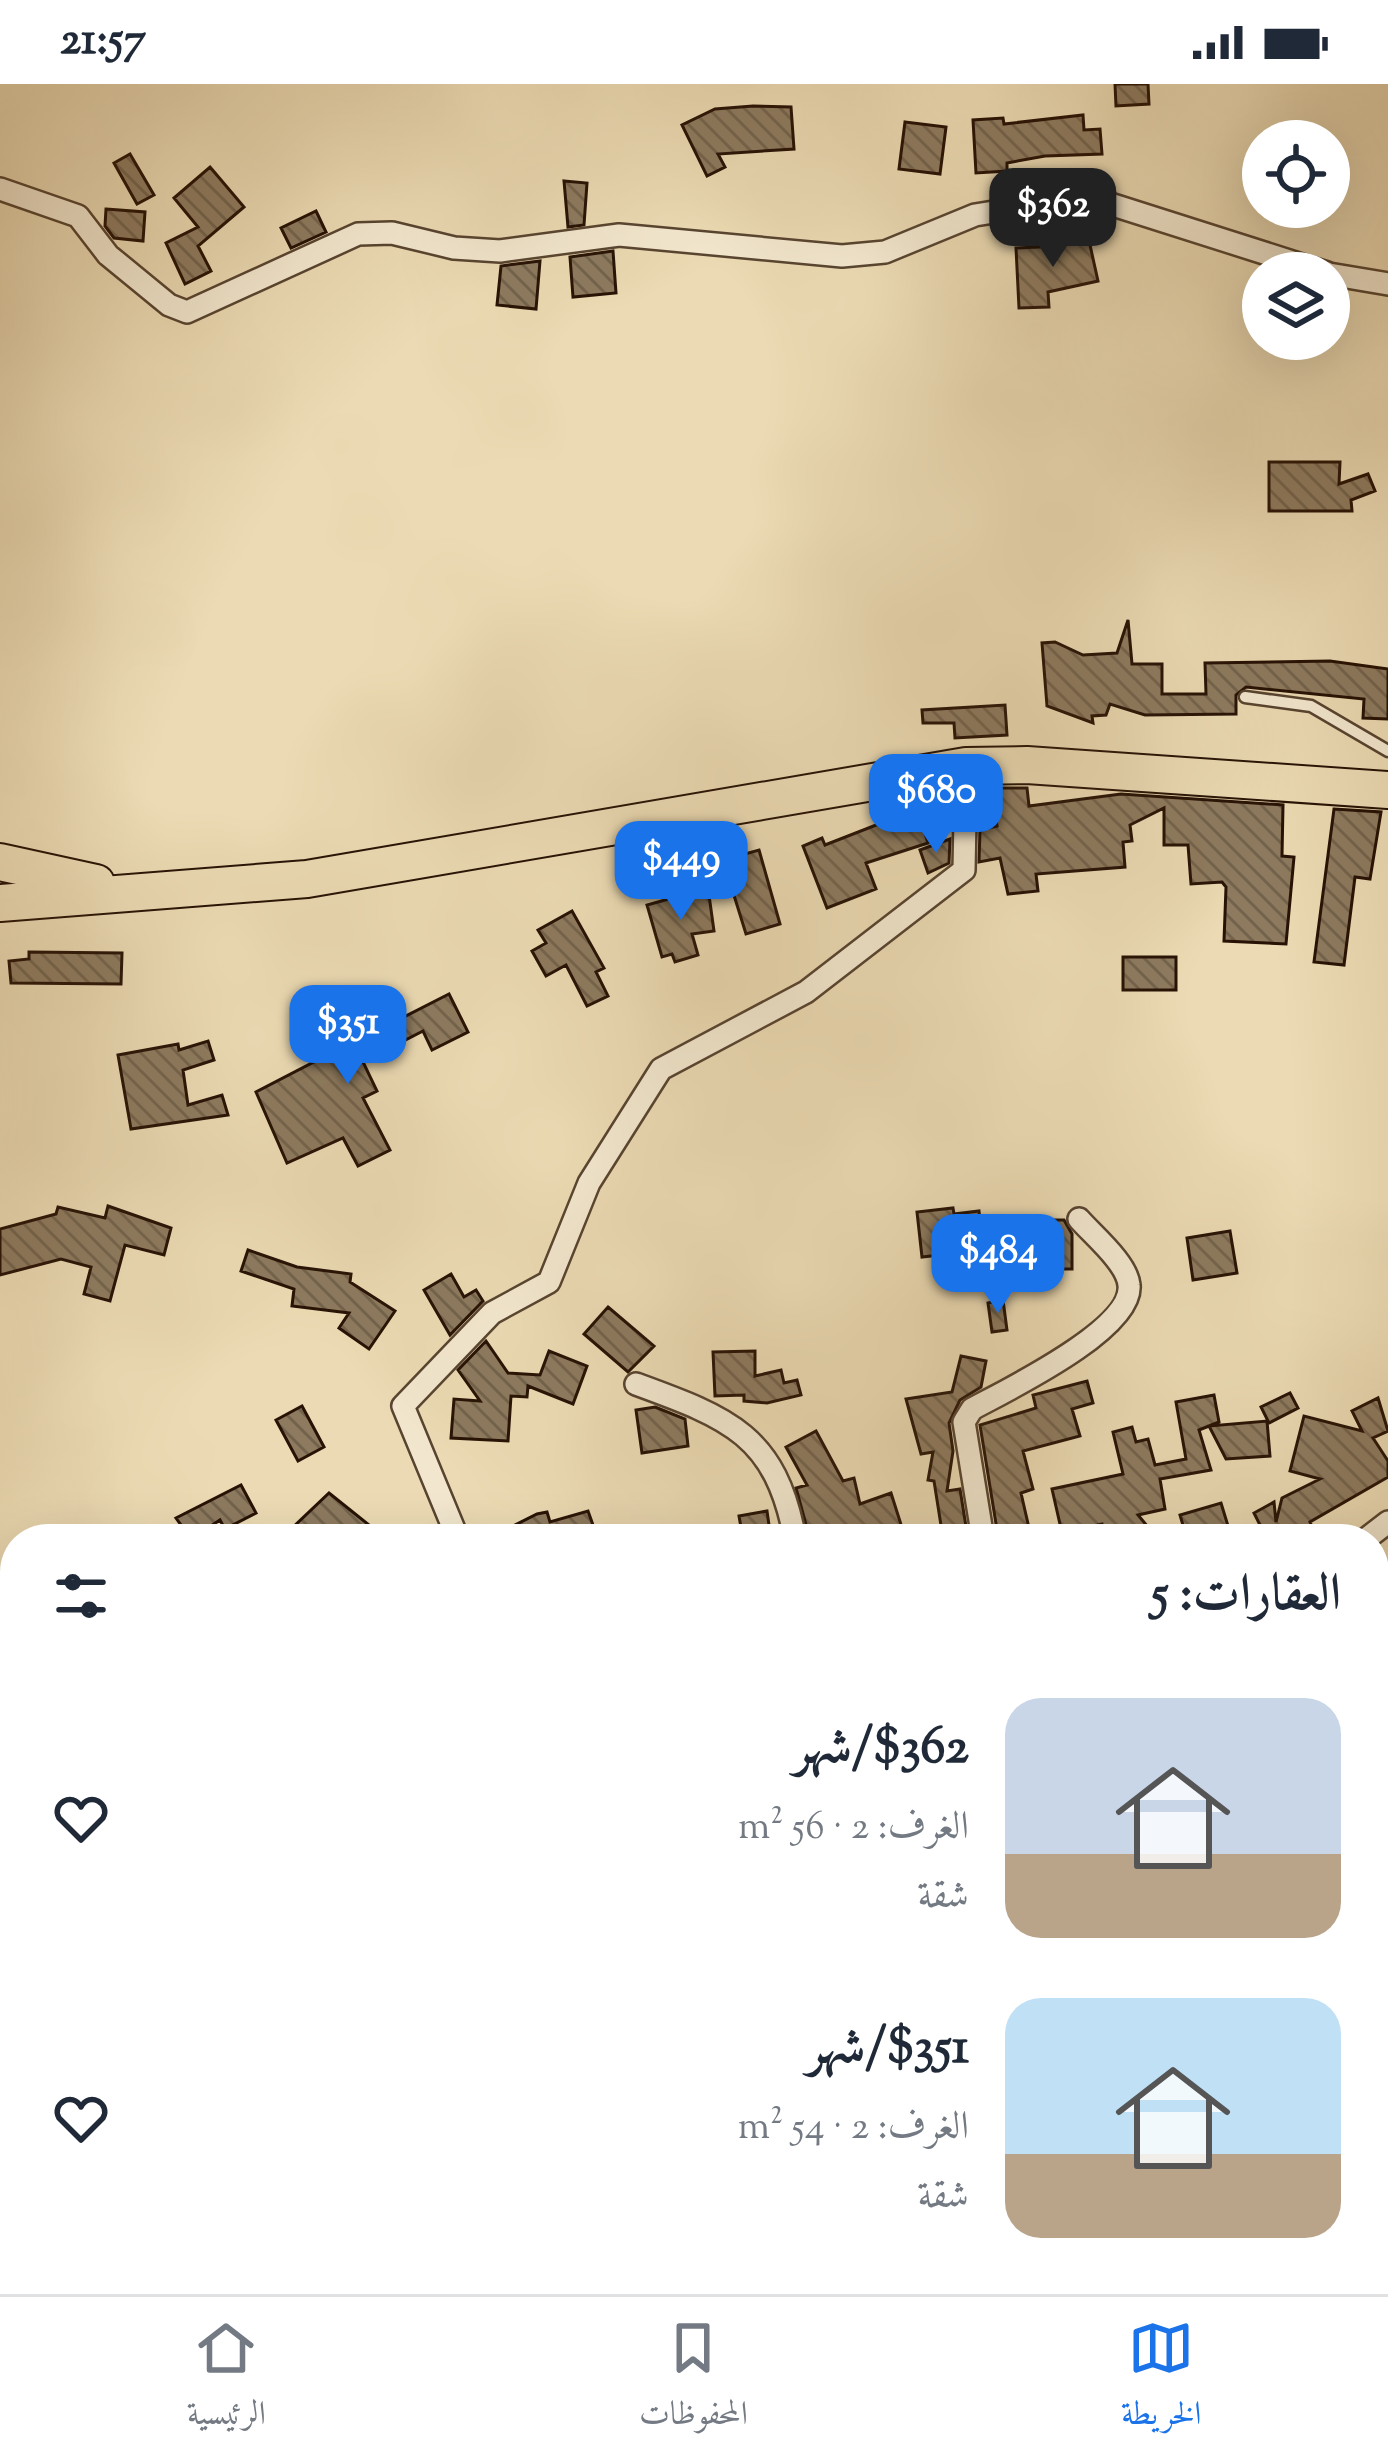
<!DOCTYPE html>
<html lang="ar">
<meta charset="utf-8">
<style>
body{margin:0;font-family:"Sorts Mill Goudy",Amiri,serif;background:#f2f2f3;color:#1f2937;direction:rtl;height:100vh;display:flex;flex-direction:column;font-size:45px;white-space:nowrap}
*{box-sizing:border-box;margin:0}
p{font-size:39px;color:#747a83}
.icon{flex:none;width:66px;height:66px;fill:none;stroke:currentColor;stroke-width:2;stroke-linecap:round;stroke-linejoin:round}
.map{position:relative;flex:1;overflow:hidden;direction:ltr}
.sheet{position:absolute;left:0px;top:1440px;width:1389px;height:771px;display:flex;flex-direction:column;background:#fff;border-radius:48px 48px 0 0;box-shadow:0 12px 48px #0002;direction:rtl}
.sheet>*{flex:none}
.fabs{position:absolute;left:1242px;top:36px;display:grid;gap:24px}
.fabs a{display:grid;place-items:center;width:108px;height:108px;border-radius:50%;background:#fff;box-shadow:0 12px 48px #0002;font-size:60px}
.price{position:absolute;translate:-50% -102px;padding:0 27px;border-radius:24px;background:#1a73e8;color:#fff;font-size:39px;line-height:78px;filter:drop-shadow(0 3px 6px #0008)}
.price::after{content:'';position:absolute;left:50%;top:72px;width:36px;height:27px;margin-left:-18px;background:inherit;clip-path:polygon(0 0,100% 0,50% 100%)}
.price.current{background:#222;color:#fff}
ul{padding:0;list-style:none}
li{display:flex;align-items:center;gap:36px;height:300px;padding:0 48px}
li span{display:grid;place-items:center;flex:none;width:336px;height:240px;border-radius:36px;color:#555}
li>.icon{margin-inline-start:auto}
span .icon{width:144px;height:144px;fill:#fffc;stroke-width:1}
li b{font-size:51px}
h2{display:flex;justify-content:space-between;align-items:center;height:144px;padding:0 48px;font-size:51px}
.status{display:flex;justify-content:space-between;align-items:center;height:84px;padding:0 60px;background:#fff;direction:ltr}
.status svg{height:33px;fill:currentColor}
.tab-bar{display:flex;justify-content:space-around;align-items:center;height:168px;border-top:3px solid #e0e1e3;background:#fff;font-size:33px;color:#747a83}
.tab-bar a{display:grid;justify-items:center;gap:6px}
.tab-bar .current{color:#1a73e8}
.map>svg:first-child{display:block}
.building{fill:url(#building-back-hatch);stroke:#271205;stroke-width:3}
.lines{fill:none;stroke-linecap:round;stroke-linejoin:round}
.service-casing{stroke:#584430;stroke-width:15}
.minor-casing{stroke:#584430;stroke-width:26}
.primary-casing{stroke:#271205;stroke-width:40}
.service{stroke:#f2e7ce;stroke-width:10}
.minor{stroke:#f2e7ce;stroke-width:21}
.primary{stroke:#ebdab3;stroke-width:36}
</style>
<div class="status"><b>21:57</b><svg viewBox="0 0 49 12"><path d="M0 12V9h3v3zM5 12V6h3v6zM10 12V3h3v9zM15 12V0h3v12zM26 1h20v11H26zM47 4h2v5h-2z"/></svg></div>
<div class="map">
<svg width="1388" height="2210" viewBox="0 0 1388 2210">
<defs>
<pattern id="building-back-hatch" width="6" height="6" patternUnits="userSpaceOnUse" patternTransform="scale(3)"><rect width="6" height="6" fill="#8d7a5f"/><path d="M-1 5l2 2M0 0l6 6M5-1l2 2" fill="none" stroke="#73634c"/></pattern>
</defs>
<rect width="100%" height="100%" fill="#ebdab3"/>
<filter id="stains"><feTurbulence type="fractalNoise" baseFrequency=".00167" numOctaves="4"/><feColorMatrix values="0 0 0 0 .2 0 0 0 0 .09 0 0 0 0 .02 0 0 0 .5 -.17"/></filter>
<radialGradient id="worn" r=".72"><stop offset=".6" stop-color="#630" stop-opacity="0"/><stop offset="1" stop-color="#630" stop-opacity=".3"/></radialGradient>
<path class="building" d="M1115,0H1148L1149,20L1116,22Z
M753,22L791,23L794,65L718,70L725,83L707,92L682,41L715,25Z
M1083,31L1084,46L1100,45L1102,70L1045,72L1007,79V87L976,89L973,36L1003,34L1004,40Z
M905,38L946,43L940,90L899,85Z
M130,70L154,111L137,120L114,79Z
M210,83L244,123L198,162L211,187L185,200L166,159L198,143L174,114Z
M564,97L587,99L584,141L568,143Z
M106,125L145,128L143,157L114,154L105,142Z
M316,127L326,148L291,164L281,144Z
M1088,152L1098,197L1048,208L1049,223L1019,224L1016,164L1061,162L1060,157Z
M613,167L616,209L573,213L570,173Z
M540,177L536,225L497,221L501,182Z
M1269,378H1340L1339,400L1368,390L1375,407L1351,416L1352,427H1269Z
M1128,536L1132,580H1162V610H1206L1205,579L1330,577L1388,585V635L1363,634L1364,615L1246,603L1236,611V630L1145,631L1110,620L1106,631L1092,632L1093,639L1047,622L1042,559L1055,558L1083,571L1117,569Z
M1005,621L1007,651L955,654L954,639H923L922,626Z
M993,704H1027L1029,722L1121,710L1283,721L1282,772L1294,773L1286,860L1224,857L1226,803L1222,798L1191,800L1188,761H1164V724L1130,741L1132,757L1123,758L1125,783L1036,790L1038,807L1008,810L1000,774L979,778L980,746L997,742Z
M917,725L928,759L866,779L876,805L827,824L803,762L822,754L825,761Z
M1334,725L1381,728L1370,795L1355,793L1344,881L1314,878Z
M950,755L949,779L928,789L920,766Z
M759,766L780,840L746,850L723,776Z
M708,804L714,847L692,850L698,871L675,878L672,870L662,873L647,821Z
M572,827L604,884L596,888L608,912L587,922L566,881L546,892L532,867L546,859L538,846Z
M29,868L122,869L121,900L11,899L9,877L29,875Z
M1123,873H1176V906H1123Z
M449,910L468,948L432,966L423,947L363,978L377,1007L363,1014L390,1066L358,1082L343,1054L287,1079L256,1008L358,955L355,948L392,929L396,937Z
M208,957L214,976L183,986L188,1021L222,1011L228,1031L131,1045L118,971L178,960L179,966Z
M108,1122L171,1144L164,1171L125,1161L110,1217L84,1210L91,1183L61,1175L0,1191V1145L56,1130L58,1123L105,1134Z
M953,1124L954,1130L979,1127L981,1145L956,1148L958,1169L922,1173L917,1128Z
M1018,1136H1064L1072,1150V1185H1044V1171H1018Z
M1230,1147L1237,1189L1193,1196L1187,1154Z
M248,1166L297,1183L351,1190L350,1198L395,1227L369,1265L339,1244L349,1229L292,1222L294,1205L241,1187Z
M451,1190L464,1213L476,1206L483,1217L450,1251L424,1206Z
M1003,1216L1007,1246L992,1248L988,1219Z
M608,1223L654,1262L628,1288L584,1250Z
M486,1257L508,1289L540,1291L549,1267L587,1282L573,1320L528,1302L527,1313L511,1312L508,1357L451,1354L454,1315L480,1317L458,1286Z
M755,1267V1292L781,1286L784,1299L797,1296L801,1311L767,1319L744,1317V1311L715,1312L713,1268Z
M961,1272L986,1277L981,1303L960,1316L949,1339L953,1367L947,1407L960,1405L968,1455L943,1454L934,1397L928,1396L933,1368L921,1370L906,1315L952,1308Z
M1087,1297L1093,1319L1072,1325L1080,1352L1023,1367L1033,1405L1021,1409L1029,1444L998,1452L980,1341L1036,1324L1033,1311Z
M1290,1309L1298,1324L1269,1339L1261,1323Z
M1214,1311L1219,1338L1199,1346L1211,1386L1160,1395L1165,1425L1138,1431L1158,1455H1105L1102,1440L1062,1449L1052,1405L1123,1390L1113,1348L1132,1343L1136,1358L1148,1355L1155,1381L1186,1375L1176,1318Z
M1378,1314L1388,1347L1373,1354L1388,1377V1393L1310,1438L1313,1445L1294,1455H1267L1254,1429L1274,1418L1276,1438L1282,1414L1320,1395L1290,1387L1304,1332L1362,1347L1352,1327Z
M302,1322L324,1363L298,1377L276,1336Z
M655,1323L685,1335L688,1362L642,1369L636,1326Z
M1267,1337L1270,1372L1226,1375L1209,1342Z
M816,1347L843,1397L854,1394L860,1420L891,1409L904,1450L888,1455H810L796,1404L807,1401L786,1363Z
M241,1401L256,1429L225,1445L220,1436L191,1455L176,1434Z
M329,1409L374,1445L366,1455H296L290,1446Z
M1221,1419L1232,1455H1187L1180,1431Z
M588,1427L598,1455H487L537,1430L547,1428L550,1438Z
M767,1427L771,1455H743L739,1432Z"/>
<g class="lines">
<g class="service-casing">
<path id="service" d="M1245,613L1311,622L1388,667"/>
</g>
<g class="minor-casing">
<path id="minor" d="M0,105L78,132L108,171L169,221L187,228L358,150L392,149L454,164L500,167L619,151L842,172L885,168L975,131L1056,118L1110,120L1327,189
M1329,190L1388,200
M636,1300C729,1334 776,1351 795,1455
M458,1455L403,1322L492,1229L549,1198L589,1099L661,985L806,908L964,786L966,682
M983,1455L964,1338L972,1325C1007,1306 1134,1245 1129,1201C1127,1179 1093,1151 1079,1135
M1366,1455L1388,1438
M1374,1668H1388
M1374,1818L1388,1817
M1374,1972L1388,1975
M0,2199L34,2210
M267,2210L332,2196
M1000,2210L1013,2196"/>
</g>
<g class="primary-casing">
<path id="primary" d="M0,778L96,799
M0,819L307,795L966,682L1027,681L1388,706"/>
</g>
<use href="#service" class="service"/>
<use href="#minor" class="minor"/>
<use href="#primary" class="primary"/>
</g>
<rect width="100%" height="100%" filter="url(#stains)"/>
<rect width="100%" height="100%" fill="url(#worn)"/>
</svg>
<div class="fabs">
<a><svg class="icon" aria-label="locate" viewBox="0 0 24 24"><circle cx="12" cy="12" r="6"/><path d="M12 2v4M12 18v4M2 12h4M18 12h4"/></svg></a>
<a><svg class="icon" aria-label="layers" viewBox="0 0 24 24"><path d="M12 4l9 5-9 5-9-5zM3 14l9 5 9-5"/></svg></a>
</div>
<b class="price current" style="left:1053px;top:186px">$362</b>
<b class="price" style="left:936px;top:772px">$680</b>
<b class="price" style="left:681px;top:839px">$449</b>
<b class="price" style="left:348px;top:1003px">$351</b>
<b class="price" style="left:998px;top:1232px">$484</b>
<section class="sheet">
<h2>العقارات: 5<svg class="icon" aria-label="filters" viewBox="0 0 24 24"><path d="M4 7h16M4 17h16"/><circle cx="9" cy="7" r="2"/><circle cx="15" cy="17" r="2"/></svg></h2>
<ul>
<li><span style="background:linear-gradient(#c9d6e8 65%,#b9a48a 0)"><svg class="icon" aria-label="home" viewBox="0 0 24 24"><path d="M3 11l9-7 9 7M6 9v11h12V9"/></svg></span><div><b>$362/شهر</b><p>الغرف: 2 · 56 m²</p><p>شقة</p></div><svg class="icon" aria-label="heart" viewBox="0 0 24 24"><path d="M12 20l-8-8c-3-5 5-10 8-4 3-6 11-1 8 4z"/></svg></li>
<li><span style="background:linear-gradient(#bfe0f5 65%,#b9a48a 0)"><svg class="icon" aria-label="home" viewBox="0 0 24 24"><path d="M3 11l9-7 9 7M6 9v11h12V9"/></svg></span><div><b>$351/شهر</b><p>الغرف: 2 · 54 m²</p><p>شقة</p></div><svg class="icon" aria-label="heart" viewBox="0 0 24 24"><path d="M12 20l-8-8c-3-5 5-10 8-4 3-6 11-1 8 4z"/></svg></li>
</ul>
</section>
</div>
<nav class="tab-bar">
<a class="current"><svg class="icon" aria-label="map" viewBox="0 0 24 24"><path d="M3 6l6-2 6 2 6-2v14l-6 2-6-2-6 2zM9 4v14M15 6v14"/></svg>الخريطة</a>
<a><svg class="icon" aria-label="saved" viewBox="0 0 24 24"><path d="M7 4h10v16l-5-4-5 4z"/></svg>المحفوظات</a>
<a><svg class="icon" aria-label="home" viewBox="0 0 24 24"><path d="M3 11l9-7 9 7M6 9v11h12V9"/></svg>الرئيسية</a>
</nav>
